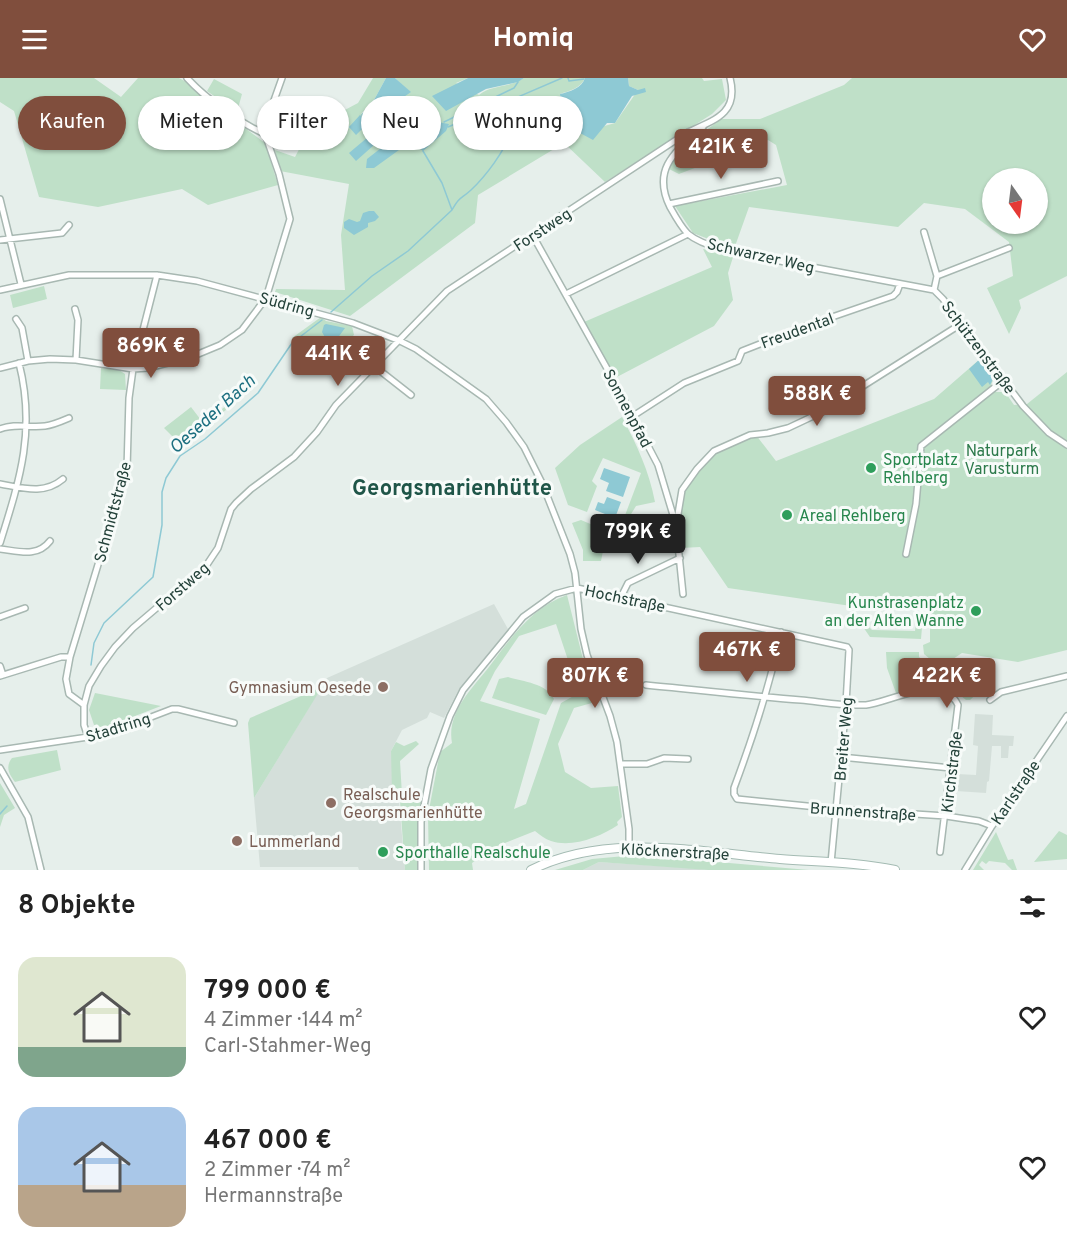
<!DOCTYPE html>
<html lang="de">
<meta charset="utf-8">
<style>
body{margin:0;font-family:Overpass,sans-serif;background:#f6f6f6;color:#222;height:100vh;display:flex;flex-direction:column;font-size:22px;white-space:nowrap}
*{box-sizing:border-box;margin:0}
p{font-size:20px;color:#767676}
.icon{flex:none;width:33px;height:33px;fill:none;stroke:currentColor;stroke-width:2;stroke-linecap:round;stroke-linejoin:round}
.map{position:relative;height:792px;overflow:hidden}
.side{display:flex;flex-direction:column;background:#fff;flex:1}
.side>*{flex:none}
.top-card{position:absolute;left:18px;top:18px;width:600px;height:54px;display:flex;gap:12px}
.needle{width:39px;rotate:166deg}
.tools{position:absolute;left:982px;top:90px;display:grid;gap:12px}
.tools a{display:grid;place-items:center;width:66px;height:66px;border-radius:50%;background:#fff;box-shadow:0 2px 4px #0004;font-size:30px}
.price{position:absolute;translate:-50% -51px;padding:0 14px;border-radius:6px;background:#804e3d;color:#fff;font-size:20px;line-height:39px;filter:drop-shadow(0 2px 3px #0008)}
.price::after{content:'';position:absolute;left:50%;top:36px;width:18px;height:14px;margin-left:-9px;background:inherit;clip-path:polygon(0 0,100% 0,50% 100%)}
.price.selected{background:#222;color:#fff}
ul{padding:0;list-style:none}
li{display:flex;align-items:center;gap:18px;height:150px;padding:0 18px}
li span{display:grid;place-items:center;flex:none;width:168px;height:120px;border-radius:18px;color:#555}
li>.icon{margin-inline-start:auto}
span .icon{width:72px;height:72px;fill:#fffc;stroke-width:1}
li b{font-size:26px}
h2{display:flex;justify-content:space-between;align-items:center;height:72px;padding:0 18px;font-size:26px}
.tag{padding:0 21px;border-radius:27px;background:#fff;box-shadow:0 2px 4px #0004;font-size:21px;line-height:54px}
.tag.selected{background:#804e3d;color:#fff}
header{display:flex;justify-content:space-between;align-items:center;height:78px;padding:0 18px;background:#804e3d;color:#fff;font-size:27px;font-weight:700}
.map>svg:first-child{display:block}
.built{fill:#d4dfda}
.green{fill:#bfe0c8;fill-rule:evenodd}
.water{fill:#8ec9d4}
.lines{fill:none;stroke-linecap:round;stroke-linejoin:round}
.stream{stroke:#8ec9d4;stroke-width:1.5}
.minor-casing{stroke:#a8b8b2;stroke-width:8}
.secondary-casing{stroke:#a4bbb3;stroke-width:10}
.minor{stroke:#fff;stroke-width:5}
.secondary{stroke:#fff;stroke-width:8}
.leisure-dot{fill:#2e9e5b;stroke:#f7fbf9;stroke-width:2}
.education-dot{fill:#8d6e63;stroke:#f7fbf9;stroke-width:2}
.labels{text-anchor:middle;stroke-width:6;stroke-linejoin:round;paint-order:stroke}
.street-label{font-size:16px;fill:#24423a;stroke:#f7fbf9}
.park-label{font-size:16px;fill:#2d7a4b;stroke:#f7fbf9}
.leisure-label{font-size:16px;fill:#27864d;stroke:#f7fbf9;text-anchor:start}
.education-label{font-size:16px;fill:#785e54;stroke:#f7fbf9;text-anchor:start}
.water-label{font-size:18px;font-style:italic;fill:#1c6f80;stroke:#f7fbf9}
.district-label{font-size:22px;font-weight:bold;fill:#1f5548;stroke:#f7fbf9}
</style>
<header><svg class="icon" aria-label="menu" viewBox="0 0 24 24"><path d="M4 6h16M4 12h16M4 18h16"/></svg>Homiq<svg class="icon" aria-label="heart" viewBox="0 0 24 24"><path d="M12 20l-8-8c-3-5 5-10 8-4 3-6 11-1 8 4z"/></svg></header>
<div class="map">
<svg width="1067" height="792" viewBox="0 0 1067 792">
<rect width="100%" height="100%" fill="#e6efeb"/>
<path class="built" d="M494,526L508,551L458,613L444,640L430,634L427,640L402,652L391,673L399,723L405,792H359L358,789H260L254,720L327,600Z
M975,636L993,637L992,657L1014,658L1013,668H1009L1008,680H1001V668H992L989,703L987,704L986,715L956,713L957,696L976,697L978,668L973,667Z
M599,784L690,790L708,792H583Z"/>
<path class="green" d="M0,0H94L121,19L138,0H179L188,5L202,18L265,65L278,107L208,127L182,111L98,129L39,119L14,33L0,24Z
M373,0H386L374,22L361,36L410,14L395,0H468L456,5L479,17C492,6 510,10 524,0H585C581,10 569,13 560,16L561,24L571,34L580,55L615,45L638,12L629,8L628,0H702L704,3L722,1L726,22L712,36L605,104L564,65L478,117L475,145L350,238L275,214L276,211L345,212L341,157L349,106L280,93L275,72L295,79L325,22L341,34L358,25ZM438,44L423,73L414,65Z
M852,0H1067V198L1019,222L1021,230L1009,256L987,210L1013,198L1009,164L965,131L924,125L898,149L749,129L734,171L693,155L675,128L787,107L776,67L768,62L679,96L667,90L676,75L721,41H760L844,7ZM993,100H1038V146H993Z
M214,1L242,16L237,34L207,13Z
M703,171L734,176L728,195L733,222L714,248L615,300L584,244L712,189Z
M44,208L47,221L13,230L10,217Z
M321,239L326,243L352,248L354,257L312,293L292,260Z
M980,281L994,299L991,307L996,314H1005L1014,327L1027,326L1067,294V572L1018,584L962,575L950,583L930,581L924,576L923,567L930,564V519L860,520L858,529L728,510L700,469L681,470L676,447L682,412L714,373L756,357L776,383L934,321Z
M101,290L119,292L125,296L126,312L100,311Z
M240,316L242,319L206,348L204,346L180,366L164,350L191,329L204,346Z
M622,339C637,367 649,393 655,424L636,428L628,441L624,440L641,395L603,380L592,403L597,408L587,434L568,427L555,390L580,367Z
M581,442L607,453L601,483H583V472L572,445Z
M567,517L588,601L563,600L569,585L556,546L519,558L495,593L480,623L540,641L514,731L526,726L561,625L595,606L599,623L574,630L558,666L565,694L591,710L618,708L622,739L617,744L618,747C600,759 572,770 551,763C545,761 540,757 535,753L492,770L472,785L473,792H429L428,737L440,674L452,665C446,633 475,608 492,585C513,557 533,529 567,517Z
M917,538H923L921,561L870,559L861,546L864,544L872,552L915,553Z
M886,574H919V579L924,583L922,608L896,615L887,590Z
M961,589H963V594H959L958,599L962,600V604H980L981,594L988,595L985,608L970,622H966L950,609L951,599Z
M508,599C524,604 546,605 554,621L546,637L492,620L499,601Z
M322,609L254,720L248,645L250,640Z
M95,615L161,628L104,650L94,647L89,632Z
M416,663L419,666L400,683L402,717H421L419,792H405L400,723L392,715L391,673L396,664L404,668Z
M57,672L61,692L15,704C9,696 5,689 12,680Z
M0,705L15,730L4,737L0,749Z
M1059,753L1067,757V781L1034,784Z
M996,754L1008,782L1013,781L1017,792H1012L1005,785L989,783L986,786L982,783L979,787L984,792H973Z
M636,777L809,792H708L599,784L583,792H555L592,781Z"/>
<path class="water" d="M386,0H395L411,14L367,44L368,45L356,57L349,49L360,37L366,43L361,37L374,22Z
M468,0H524L518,4L486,11L446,33L432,18Z
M585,0H628L629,8L638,12L645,10L646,14L632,18L615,45H607L593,62L580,55L571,34L561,24L560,16C569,14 582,10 585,0Z
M438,44L449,46L446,53L423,73L414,66Z
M408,49L417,59L374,90H366L367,81Z
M368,59L374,67L356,83L349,75Z
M369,133H374L379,139L375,143L368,145V149L354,157L344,150V144L349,141L357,144L360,143L363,135Z
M324,247L326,246L345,250L337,261L331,264L327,263L322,254Z
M980,281L994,299L990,307L988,304L982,309L969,291Z
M604,390L630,399L623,419L606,413L609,405L600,401Z
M607,419L621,424L615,440L595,432L598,424L604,426Z"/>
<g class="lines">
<path class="stream" d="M568,0L569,3L584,1
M444,44L514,10L518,4
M448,49L562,0
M452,132C460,118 460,122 471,112C484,100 507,71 510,54L525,42L538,40L559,49L576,45
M331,234L372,198L408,173L452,132L442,105L423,73
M91,587L94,565L104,545L153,499L162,447V414L166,400L180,378L205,361L258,315L292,265L322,242
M0,736L7,728"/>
<g class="minor-casing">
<path id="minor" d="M187,0C205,20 240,45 265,56
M703,49C676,73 651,90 670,129C675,138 681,149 688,156C707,172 756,178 780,183C831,193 883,202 934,212
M0,121L21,206
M669,126L778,103
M924,154L937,198L934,212
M533,158L614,303L658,387L676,447L683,516
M0,162L62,155L69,147
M937,198L1009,170
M0,212L69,197H157L197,203L353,245L400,263L416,271L486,321L506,344L524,369L542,405L570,476L575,495L581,551L587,577L610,638L617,664L629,751V769
M934,212L943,221L1023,328L1049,355L1067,367
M566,216L688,156
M75,231L78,242L76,282
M16,241L22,250L28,283
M374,288L411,317
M0,290L28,283L50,281L76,282L133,291L148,290L191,279L220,267L242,252L266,220L290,141L279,96L265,56L267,42L282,0
M633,338L684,305L738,283L742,273L806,248L893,218L897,214L900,206
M0,351C15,345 29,350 45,348C53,347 62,343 69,340
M0,406C23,410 44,417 63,401
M677,442L682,412L697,391L714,373L750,357L768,355L788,350L822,334L961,246
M0,465C20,401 36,352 19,285
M0,471C18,473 37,480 50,463
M906,476L916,426L921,368L1004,302
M621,519L628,505L680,480
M0,539L25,530
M781,554C770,607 753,659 734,710V716L737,721L837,731L946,738L979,743L992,748
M0,588L3,597
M0,598L61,579H70
M646,607C697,612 749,618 801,622C822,624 845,628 866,627C891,624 943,594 958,627L940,774
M990,622L1001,614L1067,598
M84,627L69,616L66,601L70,579L127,391L129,320L133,291L157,197
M88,659L84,647V627L89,608L101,588L115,569L133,550L206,488L218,470L231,431L236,425L251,411L294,379L317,354L336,327L447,213L688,54C715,42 739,35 730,0
M0,672L88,659L125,649L172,631H178L234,645
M841,679L951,690
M620,686H647L664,680L688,681
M0,690L28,739L41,792
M421,792V744L431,691L450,638L463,612L523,539L555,516L577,510L847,569L849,572L846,626L831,785
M965,792L992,748L1067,638"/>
</g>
<g class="secondary-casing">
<path id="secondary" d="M531,792C608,754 698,774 780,781C818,784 858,784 895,792"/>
</g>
<use href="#minor" class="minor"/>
<use href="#secondary" class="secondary"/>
</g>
<g class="leisure-dot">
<circle cx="871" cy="390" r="6"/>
<circle cx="787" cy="437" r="6"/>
<circle cx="976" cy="533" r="6"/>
<circle cx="383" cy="774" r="6"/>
</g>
<g class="education-dot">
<circle cx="383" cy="609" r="6"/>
<circle cx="331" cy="725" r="6"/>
<circle cx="237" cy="763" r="6"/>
</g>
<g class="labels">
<g class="street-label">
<text transform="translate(542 151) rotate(-33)" y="6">Forstweg</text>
<text transform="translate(761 177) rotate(13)" y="6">Schwarzer Weg</text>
<text transform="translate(287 226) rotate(15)" y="6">Südring</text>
<text transform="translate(797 252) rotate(-20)" y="6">Freudental</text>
<text transform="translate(979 269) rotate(53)" y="6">Schützenstraße</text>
<text transform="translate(628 330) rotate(62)" y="6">Sonnenpfad</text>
<text transform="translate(112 434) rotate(-75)" y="6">Schmidtstraße</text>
<text transform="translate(182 508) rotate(-41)" y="6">Forstweg</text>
<text transform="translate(625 520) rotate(12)" y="6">Hochstraße</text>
<text transform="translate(118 649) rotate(-17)" y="6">Stadtring</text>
<text transform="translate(843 661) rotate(-85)" y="6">Breiter Weg</text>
<text transform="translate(951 694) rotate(-83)" y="6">Kirchstraße</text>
<text transform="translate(1015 714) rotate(-56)" y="6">Karlstraße</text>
<text transform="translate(863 733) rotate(4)" y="6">Brunnenstraße</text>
<text transform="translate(675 773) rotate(3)" y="6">Klöcknerstraße</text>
</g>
<g class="park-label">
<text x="1002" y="378">Naturpark<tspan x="1002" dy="18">Varusturm</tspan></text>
</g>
<g class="leisure-label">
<text x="883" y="387">Sportplatz<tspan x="883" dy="18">Rehlberg</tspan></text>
<text x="799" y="443">Areal Rehlberg</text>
<text x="964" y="530" text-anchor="end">Kunstrasenplatz<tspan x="964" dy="18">an der Alten Wanne</tspan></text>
<text x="395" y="780">Sporthalle Realschule</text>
</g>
<g class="education-label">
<text x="371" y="615" text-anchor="end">Gymnasium Oesede</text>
<text x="343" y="722">Realschule<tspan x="343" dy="18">Georgsmarienhütte</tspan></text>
<text x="249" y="769">Lummerland</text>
</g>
<g class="water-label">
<text transform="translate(212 336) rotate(-42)" y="6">Oeseder Bach</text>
</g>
<g class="district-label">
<text x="452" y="417">Georgsmarienhütte</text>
</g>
</g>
</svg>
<div class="tools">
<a><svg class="needle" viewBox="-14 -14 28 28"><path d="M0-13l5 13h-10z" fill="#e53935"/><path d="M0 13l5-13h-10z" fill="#767676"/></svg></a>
</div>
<b class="price" style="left:721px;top:102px">421K €</b>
<b class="price" style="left:151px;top:301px">869K €</b>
<b class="price" style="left:338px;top:309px">441K €</b>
<b class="price" style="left:817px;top:349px">588K €</b>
<b class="price selected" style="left:638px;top:487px">799K €</b>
<b class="price" style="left:747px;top:605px">467K €</b>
<b class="price" style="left:595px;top:631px">807K €</b>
<b class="price" style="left:947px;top:631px">422K €</b>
<div class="top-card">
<a class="tag selected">Kaufen</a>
<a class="tag">Mieten</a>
<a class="tag">Filter</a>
<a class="tag">Neu</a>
<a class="tag">Wohnung</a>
</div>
</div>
<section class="side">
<h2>8 Objekte<svg class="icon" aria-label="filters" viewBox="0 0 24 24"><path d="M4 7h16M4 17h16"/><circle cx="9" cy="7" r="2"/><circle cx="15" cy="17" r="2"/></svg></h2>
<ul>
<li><span style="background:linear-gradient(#dfe7d0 75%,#7fa58c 0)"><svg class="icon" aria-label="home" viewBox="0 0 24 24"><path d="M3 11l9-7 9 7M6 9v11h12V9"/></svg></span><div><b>799 000 €</b><p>4 Zimmer · 144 m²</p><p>Carl-Stahmer-Weg</p></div><svg class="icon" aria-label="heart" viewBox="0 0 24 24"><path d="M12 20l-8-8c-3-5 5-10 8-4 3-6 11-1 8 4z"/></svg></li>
<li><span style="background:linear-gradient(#a9c7e8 65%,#b9a48a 0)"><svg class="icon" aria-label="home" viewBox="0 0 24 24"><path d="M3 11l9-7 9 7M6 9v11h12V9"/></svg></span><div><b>467 000 €</b><p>2 Zimmer · 74 m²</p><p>Hermannstraße</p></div><svg class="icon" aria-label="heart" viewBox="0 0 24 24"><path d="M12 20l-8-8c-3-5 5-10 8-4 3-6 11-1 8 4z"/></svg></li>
</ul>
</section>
